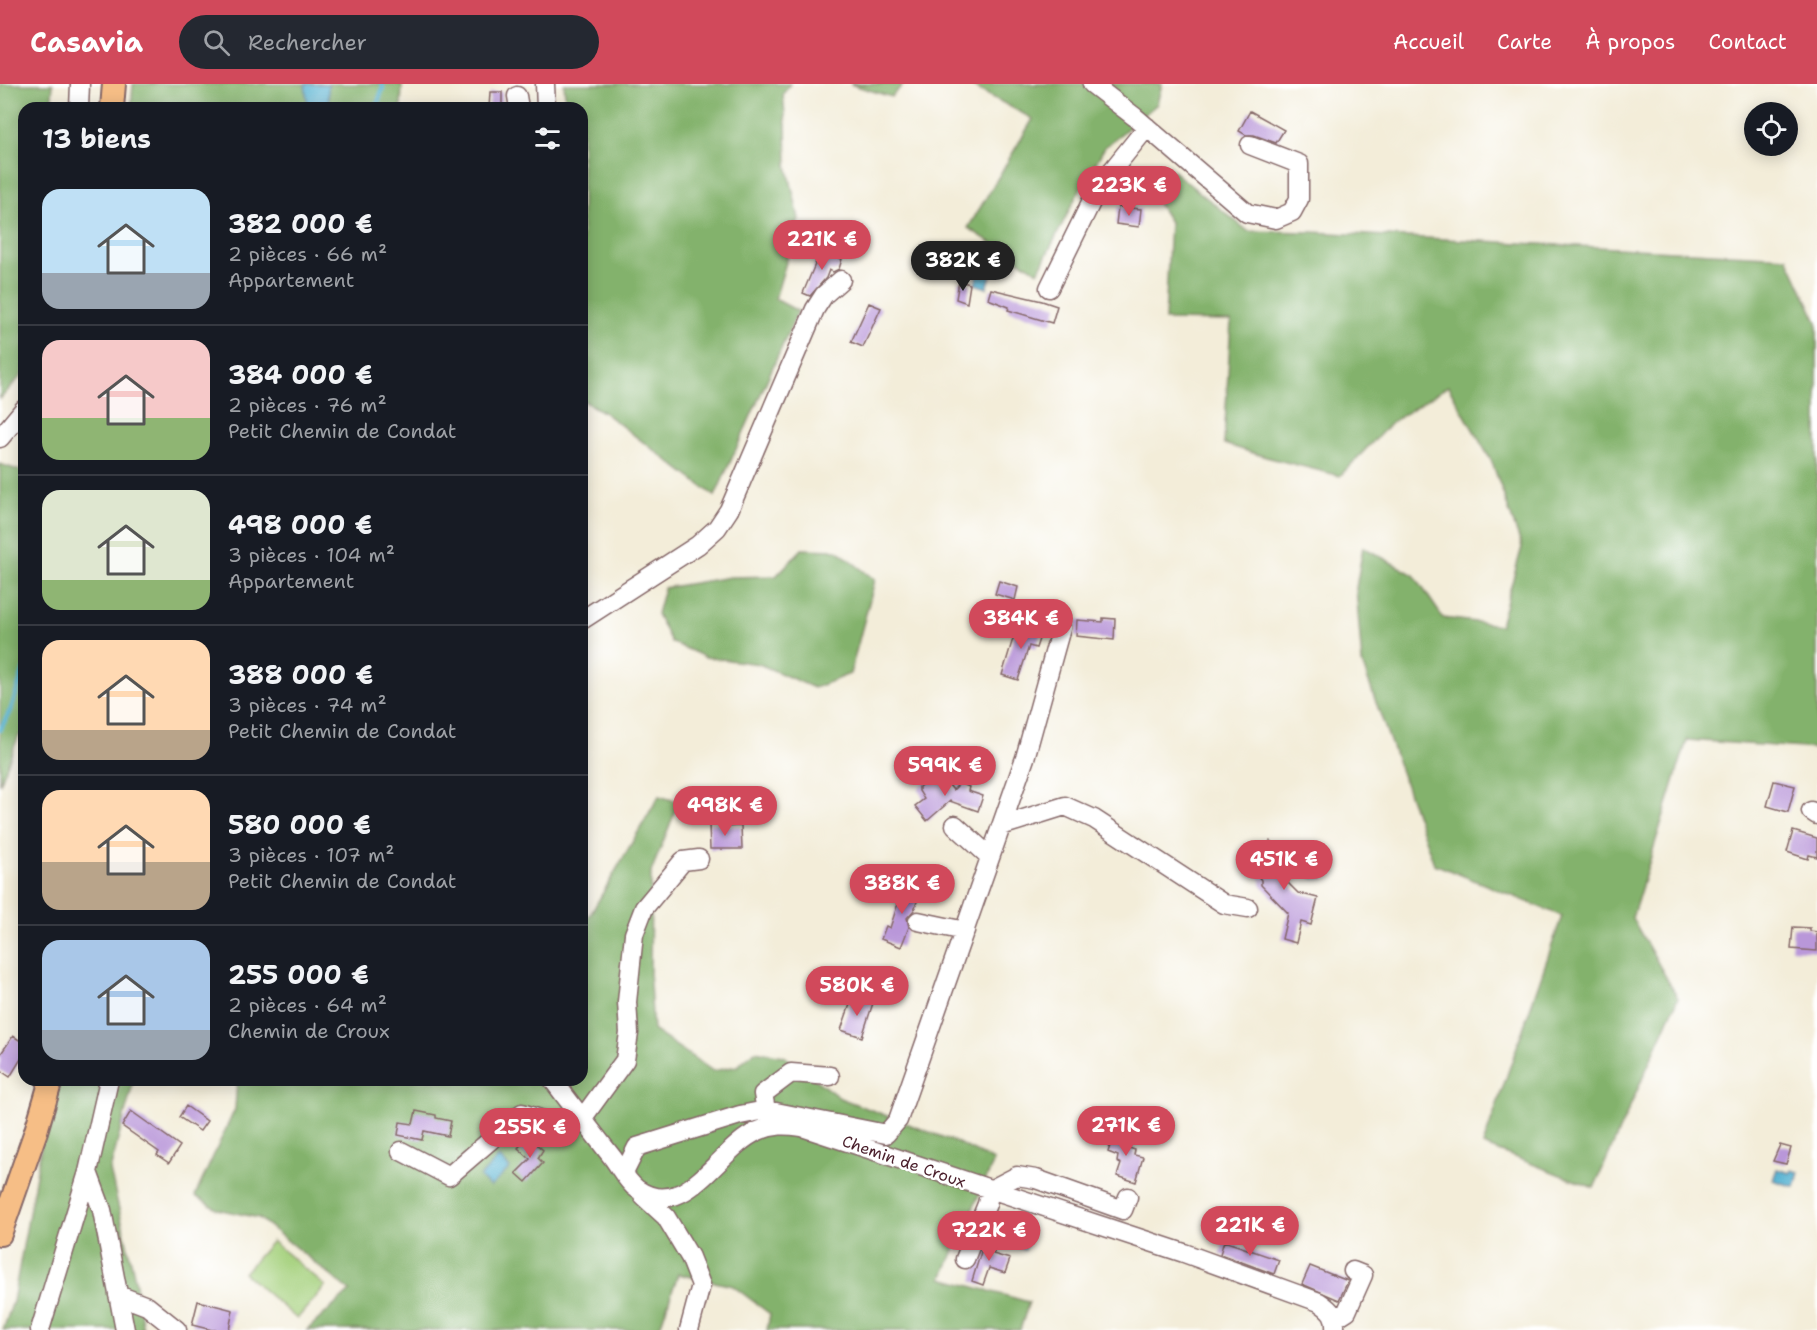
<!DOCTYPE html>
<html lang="fr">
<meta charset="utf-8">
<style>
body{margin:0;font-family:"Shantell Sans",sans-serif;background:#242831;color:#f1f3f6;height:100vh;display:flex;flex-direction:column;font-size:22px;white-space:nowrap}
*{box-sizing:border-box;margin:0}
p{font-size:20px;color:#9ea1a6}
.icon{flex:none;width:33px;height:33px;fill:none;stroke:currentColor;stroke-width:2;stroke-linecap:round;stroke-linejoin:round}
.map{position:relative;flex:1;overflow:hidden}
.panel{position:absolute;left:18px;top:18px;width:570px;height:984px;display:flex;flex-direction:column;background:#171b24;border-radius:18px;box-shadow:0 3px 15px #0003}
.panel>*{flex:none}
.tools{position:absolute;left:1744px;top:18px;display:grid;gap:12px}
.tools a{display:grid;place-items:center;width:54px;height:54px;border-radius:50%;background:#171b24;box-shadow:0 3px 15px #0003;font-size:30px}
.price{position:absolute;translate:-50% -51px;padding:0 14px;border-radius:21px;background:#d1495b;color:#fff;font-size:20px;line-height:39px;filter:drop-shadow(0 2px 3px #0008)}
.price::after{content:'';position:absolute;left:50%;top:36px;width:18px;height:14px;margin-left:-9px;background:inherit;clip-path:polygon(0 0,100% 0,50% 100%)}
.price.selected{background:#222;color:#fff}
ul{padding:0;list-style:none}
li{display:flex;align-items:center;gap:18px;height:150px;padding:0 24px}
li+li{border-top:2px solid #363941}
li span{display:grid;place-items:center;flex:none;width:168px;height:120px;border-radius:18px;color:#555}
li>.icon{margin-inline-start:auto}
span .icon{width:72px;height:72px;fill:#fffc;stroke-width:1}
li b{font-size:26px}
h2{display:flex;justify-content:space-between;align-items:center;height:72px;padding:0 24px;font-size:26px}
header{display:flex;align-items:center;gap:36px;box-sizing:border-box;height:84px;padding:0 30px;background:#d1495b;color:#fff}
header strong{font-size:28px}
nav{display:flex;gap:33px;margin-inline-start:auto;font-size:21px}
.search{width:420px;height:54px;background:#242831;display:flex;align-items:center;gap:15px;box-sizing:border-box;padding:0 21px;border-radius:33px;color:#9ea1a6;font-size:22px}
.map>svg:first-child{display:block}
.green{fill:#a4d07c;stroke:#777854;stroke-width:1.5}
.forest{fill:#83b26c;stroke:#66684c;stroke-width:1.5}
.water{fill:#51b0d0;stroke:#4e687e;stroke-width:1.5}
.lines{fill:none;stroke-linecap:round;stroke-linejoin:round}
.stream{stroke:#51b0d0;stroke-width:4.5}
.building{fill:#b997d9}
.minor-casing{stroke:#856768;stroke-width:21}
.major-casing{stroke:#856768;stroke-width:26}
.minor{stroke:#fff;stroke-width:18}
.major{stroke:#f6be86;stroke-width:22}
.labels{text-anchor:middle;stroke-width:5;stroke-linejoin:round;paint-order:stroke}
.street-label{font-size:16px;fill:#4a1f2b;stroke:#fff}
</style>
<header>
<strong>Casavia</strong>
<div class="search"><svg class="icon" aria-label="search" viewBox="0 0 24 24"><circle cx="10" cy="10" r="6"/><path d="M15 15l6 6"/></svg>Rechercher</div>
<nav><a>Accueil</a><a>Carte</a><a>À propos</a><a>Contact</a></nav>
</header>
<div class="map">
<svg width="1817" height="1246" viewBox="0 0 1817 1246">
<rect width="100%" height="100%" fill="#fff"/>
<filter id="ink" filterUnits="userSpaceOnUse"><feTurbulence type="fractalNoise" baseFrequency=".0167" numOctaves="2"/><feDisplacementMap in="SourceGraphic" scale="12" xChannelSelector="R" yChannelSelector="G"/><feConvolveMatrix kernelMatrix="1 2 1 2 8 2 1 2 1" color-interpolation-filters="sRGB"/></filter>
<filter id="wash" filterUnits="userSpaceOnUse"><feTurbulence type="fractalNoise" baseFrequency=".008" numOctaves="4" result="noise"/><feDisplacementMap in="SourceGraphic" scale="24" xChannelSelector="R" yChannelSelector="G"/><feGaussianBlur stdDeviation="1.35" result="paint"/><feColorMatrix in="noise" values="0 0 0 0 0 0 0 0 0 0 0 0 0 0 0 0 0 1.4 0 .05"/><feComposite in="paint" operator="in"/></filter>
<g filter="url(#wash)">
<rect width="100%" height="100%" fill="#f3edd9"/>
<path class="green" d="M272,1157L325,1202L297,1235L244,1189Z"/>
<path class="forest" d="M0,0H53L51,24H24V282L22,291L0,315Z
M133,0H402L401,24H131Z
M564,0H790L783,10L786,41L787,81L799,135L775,215L798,227L715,412L603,328L582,316V24H566Z
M850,0H904L891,13Z
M968,0H1162L1157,20L1105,63L1075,115L1038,188L968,144L1033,35Z
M1168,83L1248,147L1312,148L1787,173L1817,238V665L1687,656L1632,834L1678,914L1594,1104L1483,1061L1562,832L1434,780L1362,579L1356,504L1363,463L1414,491L1443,534L1500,541L1522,463L1492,378L1448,302L1392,338L1340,392L1266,373L1224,360L1231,237L1165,236L1170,138L1150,107Z
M0,380L24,388V651H19L0,700Z
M802,465L837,466L875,496L850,590L814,604L759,580L705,573L671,558L657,530L664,504L730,493L776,492Z
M659,712L679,718L651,788L650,899L653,946L713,987L737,982L755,967L784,972L840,1014L958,1059L994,1077L942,1194L1029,1218L1020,1246H767L770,1230L733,1202L678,1190L659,1246H307L350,1207L259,1134L217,1125L195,1112L235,1025L237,996H582V836L590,831Z
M59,996H134L110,1086L135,1195L143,1246H3L13,1217L42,1058Z"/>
<path class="water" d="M305,0H328L329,24H308Z
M983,175L995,179L987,204L975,200Z
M946,665L954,676L933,693L925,683Z
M1307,770H1312C1318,777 1328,784 1324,794L1314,795L1310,793L1309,784L1299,783L1298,778Z
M499,1073L510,1084L490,1103L480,1093Z
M1777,1085L1790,1089L1792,1086L1799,1088L1795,1103L1773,1096Z
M1009,1147L1029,1155L1025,1166L1005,1159L1004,1153L1007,1151Z"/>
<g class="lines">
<path class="stream" d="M376,24L383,4L382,0
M0,646L11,625L24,586"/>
</g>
<g id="blocks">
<path class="building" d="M490,8H502V24H489Z
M1250,27L1284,46L1276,59L1254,51H1246L1239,47Z
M1118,123L1141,125L1139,143L1116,140Z
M821,166L842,175L839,185L833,188L829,186L826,194L810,212L803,209Z
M959,197L970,200L967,219L956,215Z
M991,205L1042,217L1057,222L1052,239L1008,226L1009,223L988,215Z
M869,219L881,224L863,263L851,258Z
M999,497L1018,503L1015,516L995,510Z
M1103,534L1115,535L1114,556L1076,552L1077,536L1103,538Z
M1024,540L1042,546L1036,564L1029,562L1018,596L1002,591L1015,548L1020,550Z
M943,693L953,706L960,699L969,703L968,707L983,712L978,727L950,717L927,737L915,722L924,715L919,707V703L928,695L934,696L936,700Z
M1774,697L1795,702L1788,728L1767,722Z
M719,739L720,743L741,742L742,765H710L709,740Z
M1793,747L1817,754V773L1809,771L1808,775L1787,768Z
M1270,757L1288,769L1281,779L1283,794L1298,809L1318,814L1311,841L1301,838L1296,859L1282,855L1288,829L1261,801V796L1253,786L1254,781L1259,777V773Z
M905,798L922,803L914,826L907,834L909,843L901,863L881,855L886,842L890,844Z
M1793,843L1810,844V847L1817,848V867L1791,865Z
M853,912L873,919L862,953L841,946Z
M13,952L24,959V970L10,993L0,986V971Z
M186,1022L207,1037L200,1047L179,1033Z
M131,1027L180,1062L169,1079L157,1071L159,1068L122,1042Z
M416,1027L436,1031V1034L451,1037L448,1052L424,1047L422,1056L398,1051L400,1038L413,1040Z
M1115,1047L1132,1053L1129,1064L1135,1066L1134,1071L1143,1073L1136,1098L1117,1092L1121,1080L1117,1078L1118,1072L1108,1068Z
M528,1053L543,1066L538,1074L543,1079L526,1098L516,1089L530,1075L518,1064Z
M1780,1061L1791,1064L1786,1080L1773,1077Z
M985,1155L997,1158L993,1170L1010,1175L1005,1189L989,1184L983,1201L972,1197Z
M1224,1157L1279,1176L1274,1190L1220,1170Z
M1310,1182L1348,1197L1339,1216L1302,1200Z
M198,1217L233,1226L229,1246H212L192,1241Z"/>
</g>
</g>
<g filter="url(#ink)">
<use href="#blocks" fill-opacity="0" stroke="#856768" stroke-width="1.5"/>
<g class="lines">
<g class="minor-casing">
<path id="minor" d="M545,0L546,24
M1092,0L1135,33L1247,129L1276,135L1292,128L1299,115V80L1250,61
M517,12L519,24
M79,24L80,0
M1049,204L1098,104L1147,43
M0,354L24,325
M582,536L698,461L717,444L729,426L815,225L824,211L841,196
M1811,727L1817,731
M955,741L990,773
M1001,742L1065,722L1094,735L1224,820L1248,824
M918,837L965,847
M109,996L88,1088L102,1126L125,1246
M553,996C572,1022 592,1047 612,1073C619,1082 627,1098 637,1105C686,1139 718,1064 758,1047C774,1040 786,1041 802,1043L1184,1169L1319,1218C1331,1226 1336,1231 1335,1246
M766,1026L763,1010L791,989L830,992
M401,1067L449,1092L522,1029L567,1044L582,1035L625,976L629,949L627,918L634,850L644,824L683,777L699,775
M624,1089L637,1063L740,1031L766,1026L886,1050L898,1036L1025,674L1061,544
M643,1112L666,1133L690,1173L701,1201L689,1246
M965,1175L987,1120L990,1106L1017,1092L1036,1095L1123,1126L1128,1113
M118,1211L147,1222L177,1246
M1336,1234L1347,1227L1363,1191L1353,1187
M40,1246L88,1088"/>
</g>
<g class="major-casing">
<path id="major" d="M112,24L114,0
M0,1150L36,1047L51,996"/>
</g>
<use href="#minor" class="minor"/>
<use href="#major" class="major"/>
</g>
</g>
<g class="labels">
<g class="street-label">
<text transform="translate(904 1077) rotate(19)" y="6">Chemin de Croux</text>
</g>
</g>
</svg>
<div class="tools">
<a><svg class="icon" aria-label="locate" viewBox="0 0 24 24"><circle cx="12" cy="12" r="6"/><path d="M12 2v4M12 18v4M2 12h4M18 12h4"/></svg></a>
</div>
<b class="price" style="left:1129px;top:133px">223K €</b>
<b class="price" style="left:822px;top:187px">221K €</b>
<b class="price selected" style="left:963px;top:208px">382K €</b>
<b class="price" style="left:1021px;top:566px">384K €</b>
<b class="price" style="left:945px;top:713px">599K €</b>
<b class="price" style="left:725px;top:753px">498K €</b>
<b class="price" style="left:1284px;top:807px">451K €</b>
<b class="price" style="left:902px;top:831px">388K €</b>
<b class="price" style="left:857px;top:933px">580K €</b>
<b class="price" style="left:1126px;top:1073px">271K €</b>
<b class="price" style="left:530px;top:1075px">255K €</b>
<b class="price" style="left:1250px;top:1173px">221K €</b>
<b class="price" style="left:989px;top:1178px">722K €</b>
<section class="panel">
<h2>13 biens<svg class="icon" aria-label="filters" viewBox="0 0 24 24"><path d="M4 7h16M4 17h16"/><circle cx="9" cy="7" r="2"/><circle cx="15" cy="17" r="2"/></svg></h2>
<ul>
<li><span style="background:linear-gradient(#bfe0f5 70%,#9aa5b1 0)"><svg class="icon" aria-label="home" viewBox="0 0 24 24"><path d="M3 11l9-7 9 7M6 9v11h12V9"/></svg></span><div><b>382 000 €</b><p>2 pièces · 66 m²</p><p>Appartement</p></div></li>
<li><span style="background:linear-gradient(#f6c9c9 65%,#8fb573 0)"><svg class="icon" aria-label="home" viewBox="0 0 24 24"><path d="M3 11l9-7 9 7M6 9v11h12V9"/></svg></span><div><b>384 000 €</b><p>2 pièces · 76 m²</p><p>Petit Chemin de Condat</p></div></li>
<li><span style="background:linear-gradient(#dfe7d0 75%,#8fb573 0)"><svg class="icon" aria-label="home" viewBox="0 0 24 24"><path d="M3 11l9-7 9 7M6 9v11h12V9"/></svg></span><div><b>498 000 €</b><p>3 pièces · 104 m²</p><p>Appartement</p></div></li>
<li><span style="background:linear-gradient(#ffd9b3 75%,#b9a48a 0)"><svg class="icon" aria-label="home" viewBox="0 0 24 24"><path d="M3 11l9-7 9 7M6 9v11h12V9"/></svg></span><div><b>388 000 €</b><p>3 pièces · 74 m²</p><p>Petit Chemin de Condat</p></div></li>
<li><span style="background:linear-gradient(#ffd9b3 60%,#b9a48a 0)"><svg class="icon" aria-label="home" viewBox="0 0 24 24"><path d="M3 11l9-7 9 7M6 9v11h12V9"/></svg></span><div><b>580 000 €</b><p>3 pièces · 107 m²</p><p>Petit Chemin de Condat</p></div></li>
<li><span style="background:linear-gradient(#a9c7e8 75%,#9aa5b1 0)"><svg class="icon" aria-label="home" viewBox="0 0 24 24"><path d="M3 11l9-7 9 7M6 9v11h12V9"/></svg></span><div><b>255 000 €</b><p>2 pièces · 64 m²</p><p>Chemin de Croux</p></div></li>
</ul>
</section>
</div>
